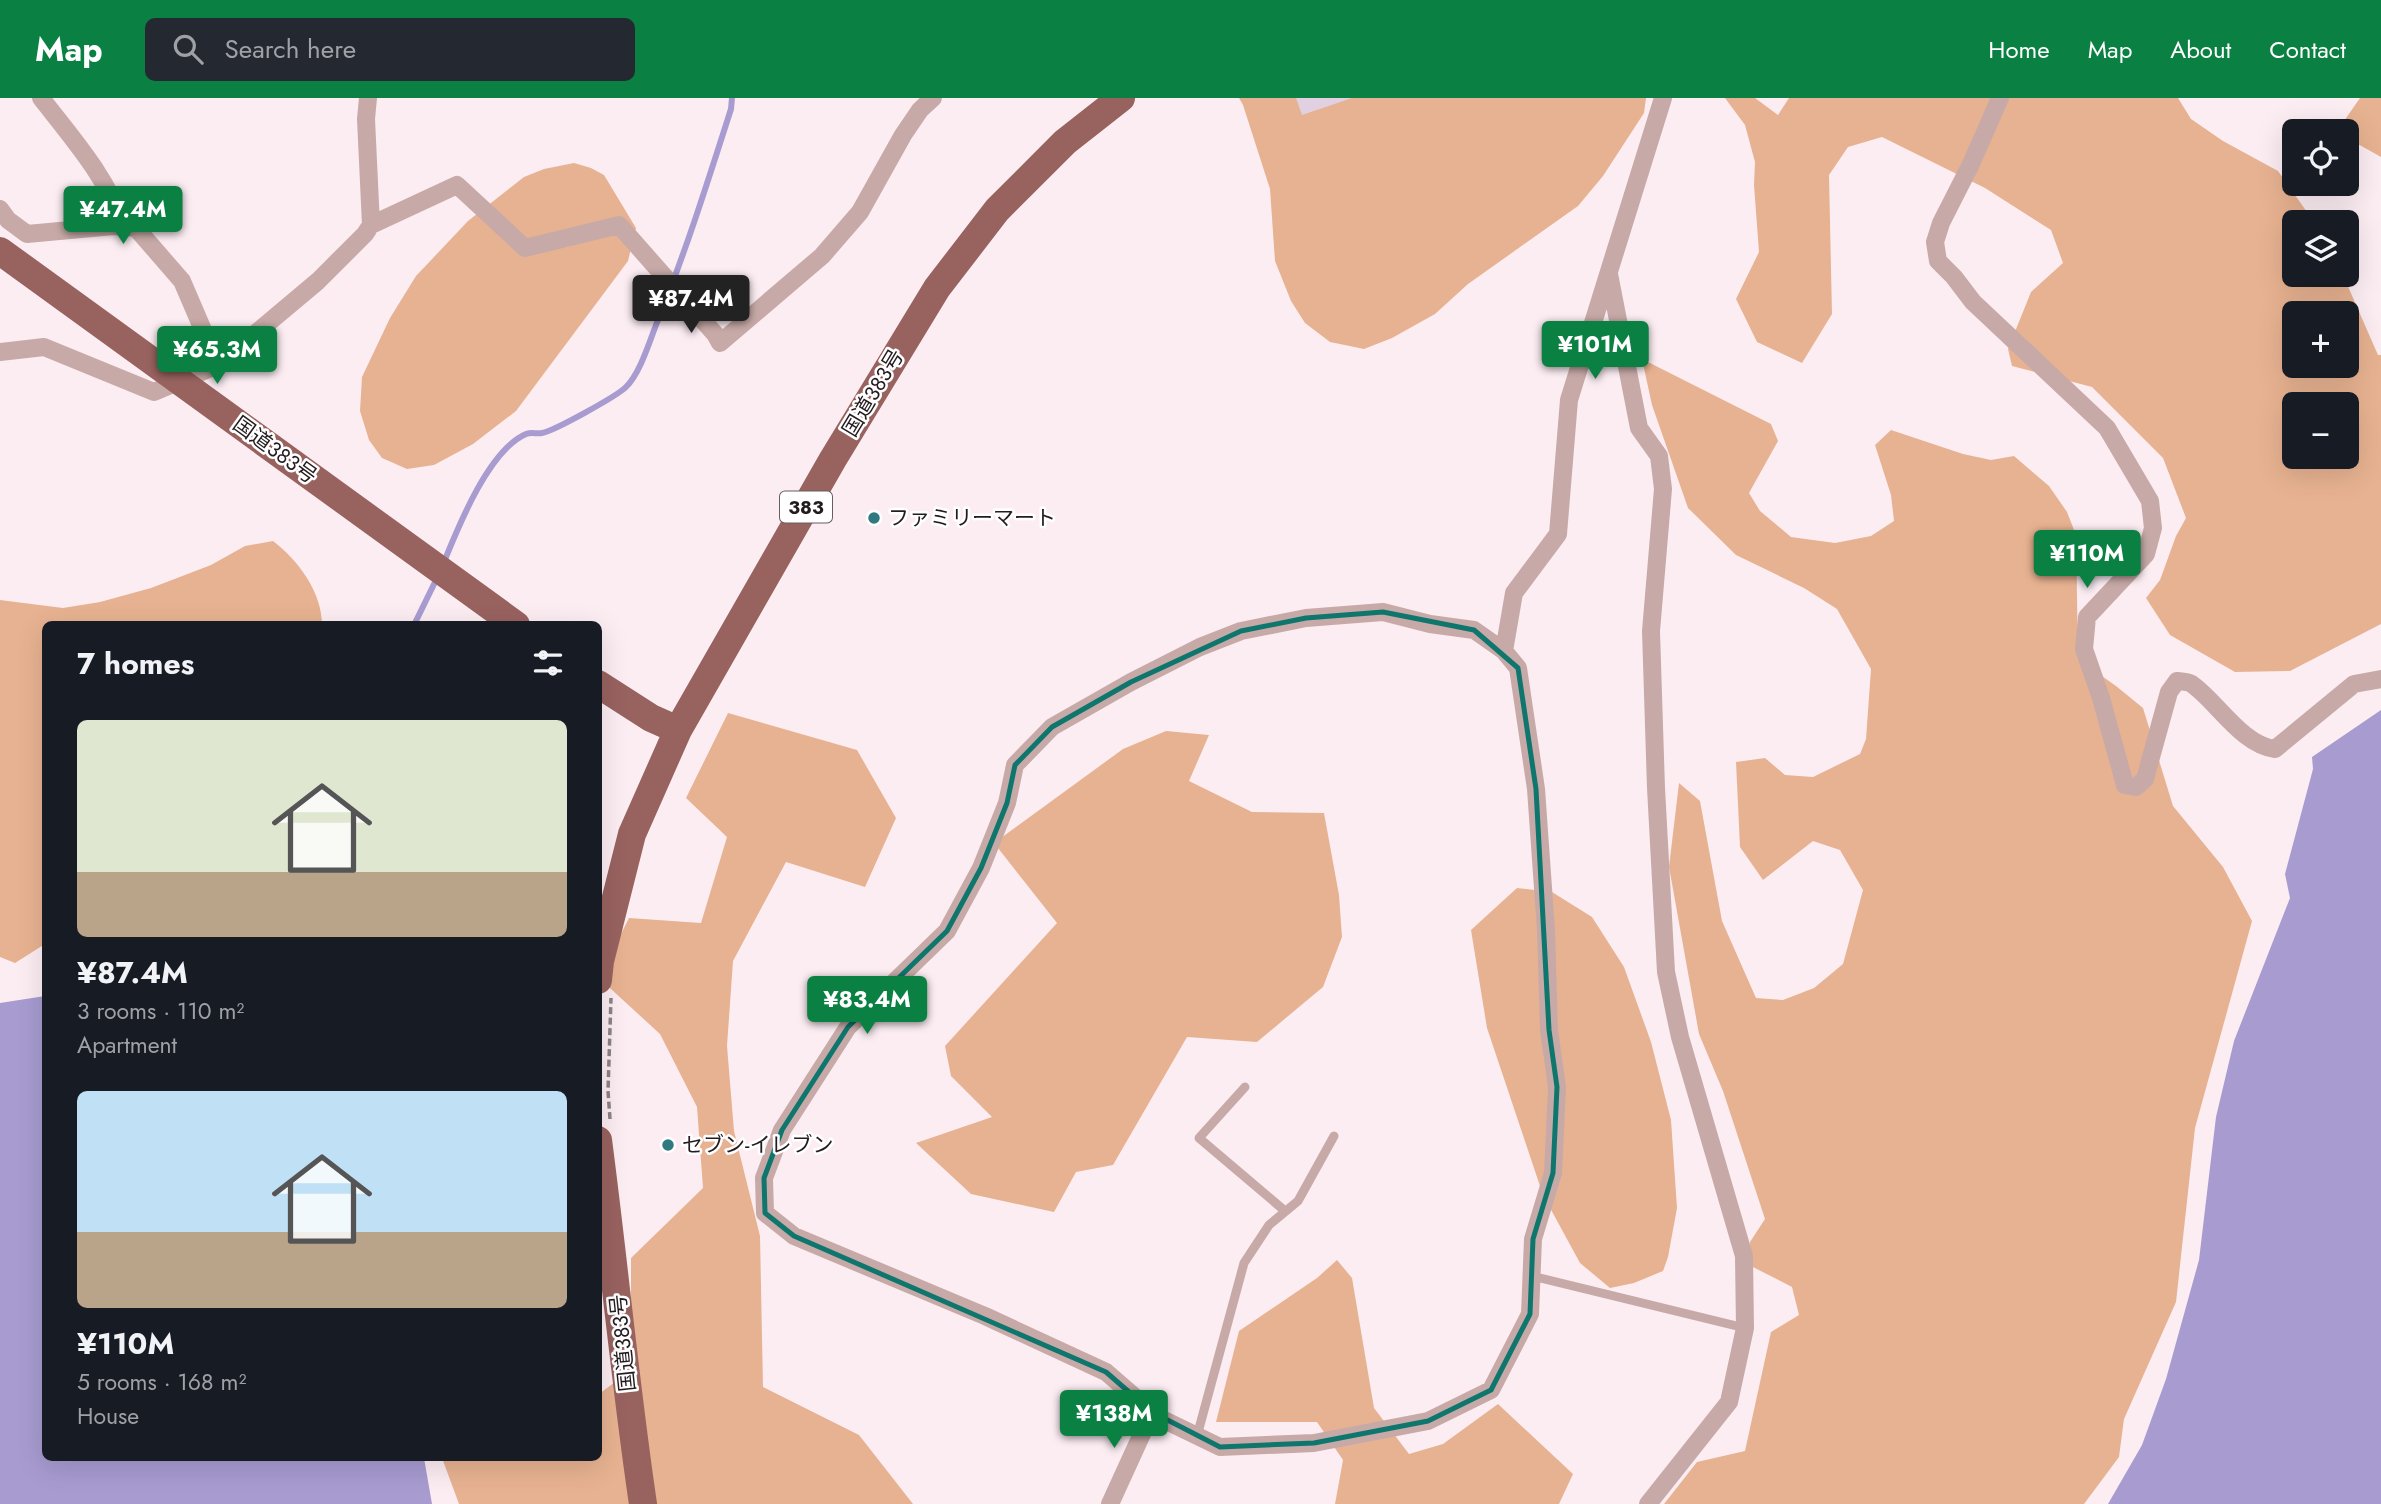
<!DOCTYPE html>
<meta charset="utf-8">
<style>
body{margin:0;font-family:Jost,"Noto Sans JP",sans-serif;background:#242831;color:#f1f3f6;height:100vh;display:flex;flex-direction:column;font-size:26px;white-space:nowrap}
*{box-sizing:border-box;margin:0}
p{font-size:23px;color:#9ea1a6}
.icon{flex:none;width:38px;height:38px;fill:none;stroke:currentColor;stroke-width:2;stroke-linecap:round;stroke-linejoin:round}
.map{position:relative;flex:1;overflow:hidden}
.drawer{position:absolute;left:42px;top:523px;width:560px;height:840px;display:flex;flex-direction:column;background:#171b24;border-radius:10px;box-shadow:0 7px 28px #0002}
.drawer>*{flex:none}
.buttons{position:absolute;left:2282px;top:21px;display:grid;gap:14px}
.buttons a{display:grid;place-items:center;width:77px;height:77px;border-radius:10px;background:#171b24;box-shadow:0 7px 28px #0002;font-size:35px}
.price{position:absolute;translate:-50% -60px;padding:0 16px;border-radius:7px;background:#0b8043;color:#fff;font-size:23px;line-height:46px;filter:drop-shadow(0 2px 4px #0008)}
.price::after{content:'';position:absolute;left:50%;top:42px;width:21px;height:16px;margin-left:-10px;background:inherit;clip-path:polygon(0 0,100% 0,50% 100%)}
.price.selected{background:#222;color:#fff}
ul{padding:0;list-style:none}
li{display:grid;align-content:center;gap:14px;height:371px;padding:0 35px}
li span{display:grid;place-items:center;height:217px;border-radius:10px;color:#555}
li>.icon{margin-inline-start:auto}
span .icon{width:126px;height:126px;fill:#fffc;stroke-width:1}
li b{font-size:30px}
h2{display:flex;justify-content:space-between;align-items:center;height:84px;padding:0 35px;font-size:30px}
header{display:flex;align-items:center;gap:42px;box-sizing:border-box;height:98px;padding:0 35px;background:#0b8043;color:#fff}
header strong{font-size:33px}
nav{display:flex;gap:38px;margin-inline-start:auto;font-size:24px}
.search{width:490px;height:63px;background:#242831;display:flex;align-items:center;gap:18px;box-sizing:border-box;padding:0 24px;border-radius:10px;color:#9ea1a6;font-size:26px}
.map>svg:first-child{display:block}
.forest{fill:#e7b291;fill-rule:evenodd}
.water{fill:#a79bd0}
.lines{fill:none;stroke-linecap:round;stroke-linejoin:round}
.stream{stroke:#a79bd0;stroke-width:6}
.building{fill:#e1d0e2}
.path{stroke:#8d8286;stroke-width:3.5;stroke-dasharray:7 3.5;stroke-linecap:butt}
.service{stroke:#c7aaa7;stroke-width:9}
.minor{stroke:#c7aaa7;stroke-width:18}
.trunk{stroke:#98625f;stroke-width:28}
.marked{fill:none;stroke:#0f766e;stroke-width:5;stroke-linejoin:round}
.poi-dot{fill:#317981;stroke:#fff;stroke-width:2.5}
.labels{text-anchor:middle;stroke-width:5;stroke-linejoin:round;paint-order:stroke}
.shield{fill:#fff;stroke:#655f62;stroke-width:2}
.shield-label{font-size:19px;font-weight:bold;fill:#231b1e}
.street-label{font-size:21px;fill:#231b1e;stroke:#fff}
.poi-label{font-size:21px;fill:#231b1e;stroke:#fff;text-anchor:start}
</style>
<header>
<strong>Map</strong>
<div class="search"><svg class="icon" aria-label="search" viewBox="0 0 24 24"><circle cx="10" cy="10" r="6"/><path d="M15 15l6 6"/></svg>Search here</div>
<nav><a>Home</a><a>Map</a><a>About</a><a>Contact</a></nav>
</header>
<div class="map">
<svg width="2381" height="1406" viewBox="0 0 2381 1406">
<rect width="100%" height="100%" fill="#fcedf3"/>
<path class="forest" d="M1239,0H1646L1644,15L1603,78L1578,108L1468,186L1435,216L1392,240L1364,251L1330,244L1305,225L1291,203L1275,163L1270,91L1243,7Z
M1725,0H1755L1778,17L1789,0H2178L2191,21L2223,43L2278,73L2314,124H2294V177H2343L2378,257H2381V526L2290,573L2235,574L2170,537L2146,500L2160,482L2176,438L2186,420L2163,360L2092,289L2012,268L2008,251L2031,194L2063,165L2051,132L1985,90L1882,39L1848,49L1829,77L1832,216L1802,265L1757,244L1736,201L1759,154L1754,87L1755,64L1745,27ZM2294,215H2347V268H2294ZM2294,306H2347V359H2294Z
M2360,0H2381V59L2356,45L2344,23Z
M574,65L591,70L604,77L636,130L628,163L516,313L473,346L434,367L407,371L382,360L369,342L360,313L362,279L390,220L416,178L468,123L524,79L544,71Z
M1642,261L1771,326L1778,343L1749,395L1760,413L1791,439L1835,445L1871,438L1894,423L1891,397L1875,347L1891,332L1963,356L1991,362L2014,358L2049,388L2067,414L2076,437L2078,561L2116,588L2143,610L2173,708L2223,769L2252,823L2195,1030L2176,1204L2124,1321L2119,1359L2084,1406H1664L1697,1364L1745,1353L1771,1234L1799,1217L1792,1189L1751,1168L1750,1144L1765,1121L1723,993L1699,936L1669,769L1679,685L1700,703L1722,823L1756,900L1783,902L1814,890L1843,866L1863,792L1840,752L1813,743L1763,782L1740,749L1736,664L1765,660L1785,677L1813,679L1860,656L1866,641L1871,571L1837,511L1804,490L1736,457L1688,410L1652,307Z
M273,443C298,462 322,494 322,527H46L45,846L15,865L0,859V502L63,510L100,504L151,490L211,467L245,448Z
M728,615L857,652L896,720L865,789L786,764L733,863L727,948L734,1033L760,1138L763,1289L859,1337L913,1406H459L442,1360H598L599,1296L615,1284L631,1246V1160L703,1090L697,1009L660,936L599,880L629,820L701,825L727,739L686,700Z
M1166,633L1209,637L1189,683L1252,714L1324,715L1339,797L1342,839L1323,889L1257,944L1187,939L1113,1067L1076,1074L1054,1114L971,1096L916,1045L992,1019L951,978L945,948L1057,825L994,745L1123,651Z
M1517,790L1552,794L1592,819L1624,869L1651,944L1671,1022L1677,1110L1668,1159L1663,1173L1634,1185L1610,1190L1580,1165L1543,1097L1487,930L1471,832Z
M1337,1162L1352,1180L1374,1310L1409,1356L1443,1346L1498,1306L1573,1376L1559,1406H1335L1343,1362L1317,1324H1216L1239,1233L1317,1180Z"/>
<path class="water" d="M2381,612V1406H2108L2142,1347L2166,1281L2199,1162L2216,1019L2234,943L2290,800L2285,776L2313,671L2312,659Z
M45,898L46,1360H424L432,1406H0V905Z"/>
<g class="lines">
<path class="stream" d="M444,464C459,427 489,352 526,336C531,334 537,336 542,335C554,333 617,298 626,289C640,275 649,245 656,227C685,156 708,83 731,11L732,0
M414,527L437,480"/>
</g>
<path class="building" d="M1296,0H1352L1302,17Z"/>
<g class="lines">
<path class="path" d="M610,1021L608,993L611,900"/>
<path class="service" d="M1245,989L1199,1040L1285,1113
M1532,1178L1745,1230
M1197,1338L1244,1165L1269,1127L1298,1103L1334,1038"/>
<path class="minor" d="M41,0C73,41 107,79 124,129
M368,0L366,21L371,127
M2000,0L1971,66L1941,125L1935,144L1938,163L1954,179L1973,204L2107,330L2150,403L2153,430L2146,456L2087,519L2084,551L2101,600L2125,687L2136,689L2145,681L2169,594L2177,583C2183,584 2189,583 2193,587C2217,604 2242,647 2275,651L2354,586L2381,581
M0,111L8,122L27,136L114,128L136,130L182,183L218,267
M1609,176L1639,330L1659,358L1663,391L1651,533L1656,690L1666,874L1680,939L1744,1158L1745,1230L1729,1304L1648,1406
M0,254L44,249L154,294L218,267L318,183L365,136L371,127L457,87L525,150L619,127L715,236L720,245L822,158L860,114L903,37L920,12L933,0
M1383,514L1430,526L1474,532L1504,553L1518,570L1536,691L1546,832L1549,932L1557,989L1553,1075L1533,1141L1530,1216L1491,1292L1428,1323L1314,1345L1220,1349L1158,1319L1106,1274L985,1218L794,1138L765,1115L764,1080L782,1032L848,929L947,833L981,770L1007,705L1015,667L1052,629L1131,584L1200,549L1241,533L1306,520Z
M1504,553L1514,495L1558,436L1569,302L1663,0
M1110,1406L1152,1314"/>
<path class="trunk" d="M0,153L516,527
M598,586L651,620L678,632
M598,882L600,863L632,736L678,632L833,361L937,190L997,112L1065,44L1121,0
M598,1042C614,1164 625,1285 643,1406"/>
</g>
<path class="marked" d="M1383,514L1474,532L1518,570L1536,691L1549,932L1557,989L1553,1075L1533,1141L1530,1216L1491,1292L1428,1323L1314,1345L1220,1349L1152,1314L1106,1274L794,1138L765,1115L764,1080L782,1032L848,929L947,833L981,770L1007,705L1015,667L1052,629L1131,584L1241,533L1306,520Z"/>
<g class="poi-dot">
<circle cx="874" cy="420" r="7"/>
<circle cx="668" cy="1047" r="7"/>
</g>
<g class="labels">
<rect class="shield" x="780" y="393.5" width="52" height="31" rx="5"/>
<g class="shield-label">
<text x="806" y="416">383</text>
</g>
<g class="street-label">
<text transform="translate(873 295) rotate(-59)" y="7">国道383号</text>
<text transform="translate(275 352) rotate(36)" y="7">国道383号</text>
<text transform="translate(623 1245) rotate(-96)" y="7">国道383号</text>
</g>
<g class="poi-label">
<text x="888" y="427">ファミリーマート</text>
<text x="682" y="1054">セブン-イレブン</text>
</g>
</g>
</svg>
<div class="buttons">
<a><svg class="icon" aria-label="locate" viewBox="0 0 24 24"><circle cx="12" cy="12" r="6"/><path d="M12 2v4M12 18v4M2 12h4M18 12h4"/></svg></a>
<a><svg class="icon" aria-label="layers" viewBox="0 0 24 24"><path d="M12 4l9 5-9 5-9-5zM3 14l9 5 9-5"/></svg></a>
<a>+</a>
<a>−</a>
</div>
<b class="price" style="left:123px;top:148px">¥47.4M</b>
<b class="price selected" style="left:691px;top:237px">¥87.4M</b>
<b class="price" style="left:1595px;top:283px">¥101M</b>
<b class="price" style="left:217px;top:288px">¥65.3M</b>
<b class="price" style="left:2087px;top:492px">¥110M</b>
<b class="price" style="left:867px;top:938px">¥83.4M</b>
<b class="price" style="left:1114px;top:1352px">¥138M</b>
<section class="drawer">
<h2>7 homes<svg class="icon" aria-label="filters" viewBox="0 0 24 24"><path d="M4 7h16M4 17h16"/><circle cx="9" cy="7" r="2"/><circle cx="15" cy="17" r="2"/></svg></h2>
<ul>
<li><span style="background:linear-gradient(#dfe7d0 70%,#b9a48a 0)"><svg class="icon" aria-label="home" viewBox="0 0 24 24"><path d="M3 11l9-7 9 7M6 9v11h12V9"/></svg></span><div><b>¥87.4M</b><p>3 rooms · 110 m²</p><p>Apartment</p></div></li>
<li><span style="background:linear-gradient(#bfe0f5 65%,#b9a48a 0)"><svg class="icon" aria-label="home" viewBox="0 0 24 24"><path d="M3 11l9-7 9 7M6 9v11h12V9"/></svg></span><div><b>¥110M</b><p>5 rooms · 168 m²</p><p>House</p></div></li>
</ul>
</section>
</div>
